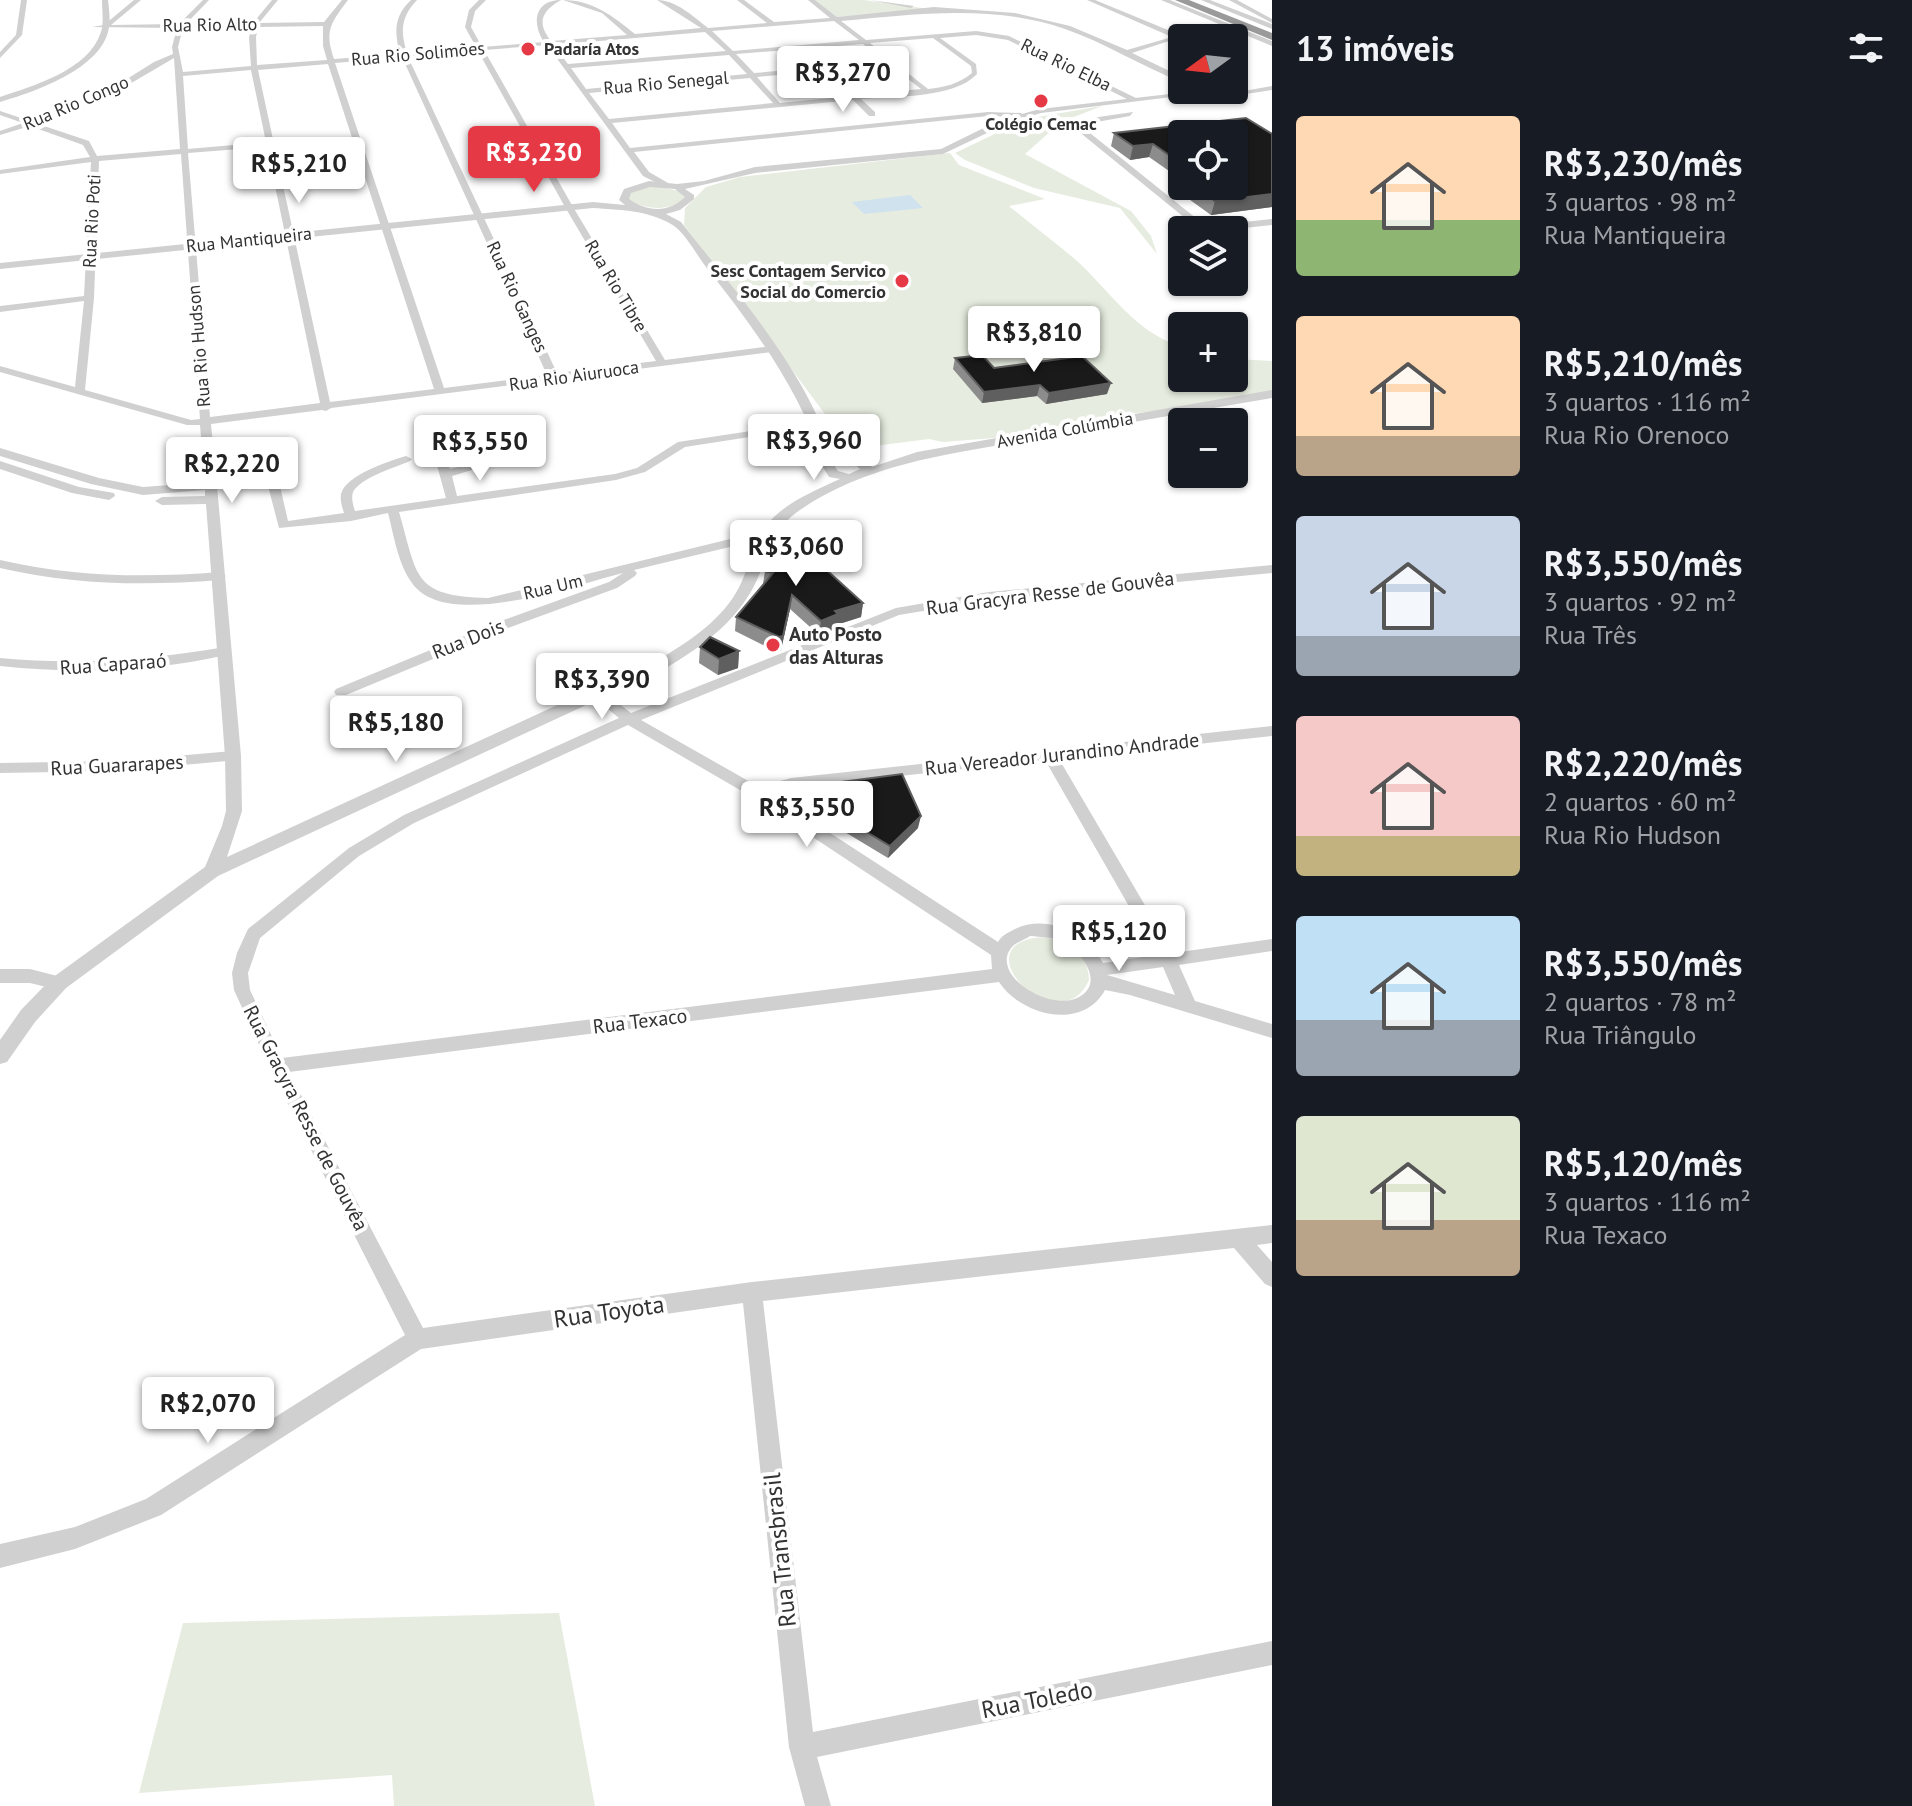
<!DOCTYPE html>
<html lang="pt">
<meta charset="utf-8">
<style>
body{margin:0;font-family:"PT Sans",sans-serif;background:#20242c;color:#f1f3f6;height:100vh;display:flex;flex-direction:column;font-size:30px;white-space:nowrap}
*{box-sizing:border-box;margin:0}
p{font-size:26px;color:#9ea1a6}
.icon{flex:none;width:44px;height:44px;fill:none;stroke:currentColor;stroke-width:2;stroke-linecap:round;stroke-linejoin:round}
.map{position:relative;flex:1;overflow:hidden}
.details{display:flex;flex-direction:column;background:#171b24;width:640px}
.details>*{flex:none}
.needle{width:52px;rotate:255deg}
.buttons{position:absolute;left:1168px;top:24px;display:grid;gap:16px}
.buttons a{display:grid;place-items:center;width:80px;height:80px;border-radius:8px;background:#171b24;box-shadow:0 2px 6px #0004;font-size:40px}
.price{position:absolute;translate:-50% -68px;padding:0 18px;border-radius:8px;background:#fff;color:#222;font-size:26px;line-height:52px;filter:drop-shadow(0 2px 4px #0008)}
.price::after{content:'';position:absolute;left:50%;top:48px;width:24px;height:18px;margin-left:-12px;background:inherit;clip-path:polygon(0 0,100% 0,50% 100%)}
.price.current{background:#e63946;color:#fff}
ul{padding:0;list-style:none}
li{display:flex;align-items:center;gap:24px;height:200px;padding:0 24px}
li span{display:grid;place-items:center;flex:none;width:224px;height:160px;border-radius:8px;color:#555}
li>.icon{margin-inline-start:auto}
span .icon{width:96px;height:96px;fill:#fffc;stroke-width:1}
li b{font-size:34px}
h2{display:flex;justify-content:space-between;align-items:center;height:96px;padding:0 24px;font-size:34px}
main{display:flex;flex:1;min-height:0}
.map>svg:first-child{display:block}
.green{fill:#e6ecdf}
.water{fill:#cfe2ee}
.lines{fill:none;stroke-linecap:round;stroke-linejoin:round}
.minor{fill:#d0d0d0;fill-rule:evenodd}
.tertiary{fill:#d0d0d0;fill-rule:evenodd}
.motorway{fill:#9a9a9a;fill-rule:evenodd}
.wall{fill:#8c8c8c}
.shaded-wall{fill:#5f5f5f}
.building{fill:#1a1a1a;stroke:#5f5f5f;stroke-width:2}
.poi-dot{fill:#e63946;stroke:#fff;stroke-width:3}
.labels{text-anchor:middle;stroke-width:8;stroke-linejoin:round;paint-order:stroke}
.far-street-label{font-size:18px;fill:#333;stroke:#fff}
.far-poi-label{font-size:18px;font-weight:bold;fill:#333;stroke:#fff;text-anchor:start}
.street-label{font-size:20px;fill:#333;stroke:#fff}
.poi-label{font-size:20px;font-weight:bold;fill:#333;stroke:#fff;text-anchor:start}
.near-street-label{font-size:24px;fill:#333;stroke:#fff}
</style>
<main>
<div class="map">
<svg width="1272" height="1806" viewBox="0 0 1272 1806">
<rect width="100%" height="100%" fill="#fff"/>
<path class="green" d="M815,0H864L929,9L837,17Z
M1102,106L1061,122L1025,154L1131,211L1151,236L1157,254L1120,208L1034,188L965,160L955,153L1026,119Z
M950,153L959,165L1045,199L1009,206C1031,224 1055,242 1077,261C1109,290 1137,335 1182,346V378H1234V359L1272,361V397L1112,416L994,438L943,442L929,439L851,449L684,225L685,208L706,187L740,177Z
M656,186L679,191L686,198C666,212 652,209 629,202L628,194L639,189Z
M1043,937C1067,941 1089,954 1089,980C1060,1046 956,943 1043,937Z
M559,1613L595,1806H394L392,1775L139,1793L183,1623Z"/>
<path class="water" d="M910,195L923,208L864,214L852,202Z"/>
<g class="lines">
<path class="minor" d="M21,0H27L22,35L0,58V52L16,35Z
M134,0H141L111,25L179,24L203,0H209L186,24L253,23L272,0H278L259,23L324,22L342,0H348C331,23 324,30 334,59L400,54C394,32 394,16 411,0H417C401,17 400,31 407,53L476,47L465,27L469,10L479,0H486L475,11L471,27L482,47L544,42C531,23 535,0 561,0C542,11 536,22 551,41L627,35L602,13L563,0C592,0 613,16 635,34L701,28L657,0C676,0 694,17 708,28L767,23L737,0H744L774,22L830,18L808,0H815L837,17L934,7L1015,13L1070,26L1127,50L1172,37L1087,0H1095L1180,35L1231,26L1234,28L1166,42L1132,53L1182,77V82C1142,67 1106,43 1065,29C993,4 916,14 841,21L866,40L976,31L1009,36L1138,99L1131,101L1008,40L976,35L940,38L976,64L977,74C954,99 893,96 861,99L875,112V116H869L853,100L612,123L630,148L988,112L1021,113L1024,117L988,116L634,152L649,172L668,183L665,187L643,176L547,45L484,50L573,207L665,360L772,346L777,349L772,352L331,408L326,411L322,410L211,424L217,486L211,489L205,486L200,425H187L0,372V366L75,387L84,301L0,312V306L84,296L91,162L0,174V170L90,157L83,145L30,126L0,135V131L23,123L0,115V111L30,121L111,89L154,62L173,54L172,47L177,28L92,27L104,25ZM834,21L859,40L733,51L712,31ZM323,26V46L327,60L257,65L256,37L258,27ZM252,27L249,37L251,66L183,72L178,47L183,28ZM705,32L726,51L568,64L553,45ZM933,38L971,66L972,73C959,84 945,87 928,89L870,43ZM863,44L885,62L754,73L736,54ZM478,51L565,207L656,361L557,373L408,57ZM729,55L747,74L586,89L571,68ZM402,57L547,375L444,388L335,63ZM174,58L180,149L97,156L89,141L38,124L116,92ZM328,64L434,389L330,402L258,70ZM890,65L921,89L780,103L757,77ZM251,70L266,142L188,149L183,76ZM750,78L773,103L609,119L589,93ZM267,147L320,403L210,417L188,153ZM181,154L200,419L191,420L85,390L94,298L99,161Z
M870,0L914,6L911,8Z
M1229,0H1237L1272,19V23Z
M1133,112L1130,116L1080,125L1197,219L1225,224L1272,219V225L1225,230L1191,223L1072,126L1078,120Z
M764,429L768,430V434L685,447L645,472L616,480L399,512C418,577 412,596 488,598L767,530L773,534L771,537L634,570L637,573L635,576L617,588L508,628L346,695H336L334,692L336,689L498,622L609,582L623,573C575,585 446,632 412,583C398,564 394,536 388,513L351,521L279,528L268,486L270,484L280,486L288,521L344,513C342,507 340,500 341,494C346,475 389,461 406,456L412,459L410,461C396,467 360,478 353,492C351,498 353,505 355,511L446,498L428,433L433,430L438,433L450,469L499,457L505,460L452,476L457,496L615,474L637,468L678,442Z
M0,560C73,577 145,578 220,572L226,576L220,580C145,586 73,585 0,568Z
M1272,565V573L989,600L899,615L641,720L759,787L791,778L1272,726V736L1059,759L1173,953L1272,939V951L1179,965L1195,1001L1272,1024V1038L1130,995L1105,990C1083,1031 1021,1016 999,982L289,1072L423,1328L752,1282L1272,1225V1243L1257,1245L1272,1262V1287L1265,1284L1234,1248L763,1301L813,1732L1272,1641V1665L817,1757L831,1806H805L789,1747L743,1303L421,1349L161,1515L75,1549L0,1568V1544L75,1527L146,1499L405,1335L271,1071L234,990L232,973L237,953L248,929L349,848L404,815L619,718L593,697L591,694L593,691H603L631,713L896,608L989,592ZM628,725L752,797L991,955L992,969L282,1058L250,990L248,973L260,938L359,856L414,823ZM1045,760L1157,955L1103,963C1087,932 1045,913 1013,930C1006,934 1002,935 998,942L770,794L791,788ZM1030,936C1041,937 1052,937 1061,941C1081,950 1107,984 1077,998C1046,1012 986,971 1014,945C1018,942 1026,939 1030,936ZM1163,967L1175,995L1107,975Z
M225,647L230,648V654C155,672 76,674 0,666V658C77,665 149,660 225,647Z
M233,751L238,752L240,756L238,760L117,771L0,773V763L117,761Z
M0,969H30L65,978L67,983L65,988L59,990L30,983H0Z"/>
<path class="tertiary" d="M102,0H108C109,10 111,21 108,32C98,70 34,92 0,102V97C33,86 89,70 101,32C104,22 102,11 102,0Z
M1161,0H1170L1272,41V46Z
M1201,0H1210L1272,24V29Z
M1272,86V90L1214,99L1210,97Z
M1204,90H1229L1041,113L1006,124L943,154L755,173L685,189L694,195V199L680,210L666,214L681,222C738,295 803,366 833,455C848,451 865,453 872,467L917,452L1272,390V398C1196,411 1120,424 1044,438C962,452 871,461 800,510C768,532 770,555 754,586C735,623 701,647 666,668L218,876L66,988L35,1022L7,1062L0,1064V1040L21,1010L52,978L205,867L222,826L226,811L225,756L206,504L162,505L155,501L162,497L205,496V490L143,495L91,484L0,456V448L99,478L143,487L211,482L217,486L241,756L242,811L227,857L668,654C697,636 728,614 742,581C751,560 755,538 771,520C789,501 816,490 840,479L829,477L821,464L823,461C798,387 754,328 706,267C696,254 685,232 671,224C647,210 620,210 593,208L0,269V263L593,202L625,205L619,200L624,189L649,181L677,184L704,181L755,167L941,149L1000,120L1040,109ZM650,187L675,189L685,197C669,213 647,212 629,199L631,193ZM842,461H851L860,469L849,474L838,471L834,465Z
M0,461L79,487L114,493L115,496L109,500L72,493L0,469Z"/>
<path class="motorway" d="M1175,0H1189L1272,33V40Z"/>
</g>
<path class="wall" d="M1114,133L1272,134V207L1211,215L1179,192L1182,182V186H1234L1182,134V180L1149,157L1130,160L1111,146Z
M955,358L994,368L1107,394L1046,404L1037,396L982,403L953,369Z
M802,539L801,547L863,603L861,617L836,625V629L819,635L790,609L781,650L777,652L735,631L736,617L763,584L765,571Z
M700,647L739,651L738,668L718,675L699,663Z
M807,796L918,828L888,858L805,808Z"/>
<path class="shaded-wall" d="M1153,144L1149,157L1130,160L1133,146Z
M1272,194V207L1211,215L1215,201Z
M1111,383L1107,394L1046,404L1049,393Z
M1040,385L1037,396L982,403L984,392Z
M792,595L790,609L781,650L777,652L779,637Z
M863,603L861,617L836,625V629L819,635L821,621L835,611Z
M739,651L738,668L718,675L719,659Z
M921,816L918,828L888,858L890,846Z"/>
<path class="building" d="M1246,118L1272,134V194L1215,201L1193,186H1234V134H1182V164L1153,144L1133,146L1114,133Z
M982,355L994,368L1082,356L1111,383L1049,393L1040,385L984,392L955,358Z
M790,522L804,524L800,546L863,603L835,611L838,614L821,621L792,595L783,636L779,637L736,617L773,573L765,571L781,546Z
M710,637L739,651L719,659L700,647Z
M902,774L921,816L890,846L807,796L811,786Z"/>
<g class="poi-dot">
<circle cx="528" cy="49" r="8"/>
<circle cx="1041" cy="101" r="8"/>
<circle cx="902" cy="281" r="8"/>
<circle cx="773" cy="645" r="8"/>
</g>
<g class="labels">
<g class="far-street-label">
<text transform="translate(210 25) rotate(-1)" y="6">Rua Rio Alto</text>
<text transform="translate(418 54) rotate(-5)" y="6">Rua Rio Solimões</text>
<text transform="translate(1066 65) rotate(26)" y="6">Rua Rio Elba</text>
<text transform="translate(666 83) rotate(-5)" y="6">Rua Rio Senegal</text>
<text transform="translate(76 103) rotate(-23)" y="6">Rua Rio Congo</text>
<text transform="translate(92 221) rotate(-87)" y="6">Rua Rio Poti</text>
<text transform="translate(249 240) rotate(-6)" y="6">Rua Mantiqueira</text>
<text transform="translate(616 286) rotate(59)" y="6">Rua Rio Tibre</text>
<text transform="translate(517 297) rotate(65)" y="6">Rua Rio Ganges</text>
<text transform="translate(199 346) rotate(-95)" y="6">Rua Rio Hudson</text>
<text transform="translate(574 376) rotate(-8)" y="6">Rua Rio Aiuruoca</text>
<text transform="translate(1065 430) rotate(-10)" y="6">Avenida Colúmbia</text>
<text transform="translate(553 587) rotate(-13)" y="6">Rua Um</text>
</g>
<g class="far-poi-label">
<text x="544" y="55">Padaría Atos</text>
<text x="1041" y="130" text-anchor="middle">Colégio Cemac</text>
<text x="886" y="277" text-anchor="end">Sesc Contagem Servico<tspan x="886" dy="21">Social do Comercio</tspan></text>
</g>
<g class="street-label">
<text transform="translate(1050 593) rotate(-7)" y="7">Rua Gracyra Resse de Gouvêa</text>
<text transform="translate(468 639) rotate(-22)" y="7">Rua Dois</text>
<text transform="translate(113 664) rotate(-4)" y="7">Rua Caparaó</text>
<text transform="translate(1062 754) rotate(-6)" y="7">Rua Vereador Jurandino Andrade</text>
<text transform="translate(117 765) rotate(-3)" y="7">Rua Guararapes</text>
<text transform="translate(640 1021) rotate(-7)" y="7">Rua Texaco</text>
<text transform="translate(306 1118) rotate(63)" y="7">Rua Gracyra Resse de Gouvêa</text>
</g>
<g class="poi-label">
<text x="789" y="641">Auto Posto<tspan x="789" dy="23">das Alturas</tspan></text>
</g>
<g class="near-street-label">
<text transform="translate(609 1312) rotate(-8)" y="8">Rua Toyota</text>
<text transform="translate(780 1550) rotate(-96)" y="8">Rua Transbrasil</text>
<text transform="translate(1037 1700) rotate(-11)" y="8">Rua Toledo</text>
</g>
</g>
</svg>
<div class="buttons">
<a><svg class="needle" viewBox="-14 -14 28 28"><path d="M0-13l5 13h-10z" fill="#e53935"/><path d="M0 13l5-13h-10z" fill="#9ea1a6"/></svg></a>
<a><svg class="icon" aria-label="locate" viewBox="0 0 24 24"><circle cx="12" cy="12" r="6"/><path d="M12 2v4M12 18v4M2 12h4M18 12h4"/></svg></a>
<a><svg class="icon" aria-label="layers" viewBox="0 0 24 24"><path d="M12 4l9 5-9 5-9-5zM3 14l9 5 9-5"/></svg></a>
<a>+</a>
<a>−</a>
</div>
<b class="price" style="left:843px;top:114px">R$3,270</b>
<b class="price current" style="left:534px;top:194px">R$3,230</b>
<b class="price" style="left:299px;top:205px">R$5,210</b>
<b class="price" style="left:1034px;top:374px">R$3,810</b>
<b class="price" style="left:814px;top:482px">R$3,960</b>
<b class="price" style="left:480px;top:483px">R$3,550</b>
<b class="price" style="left:232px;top:505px">R$2,220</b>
<b class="price" style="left:796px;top:588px">R$3,060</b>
<b class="price" style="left:602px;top:721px">R$3,390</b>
<b class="price" style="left:396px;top:764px">R$5,180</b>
<b class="price" style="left:807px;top:849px">R$3,550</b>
<b class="price" style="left:1119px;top:973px">R$5,120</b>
<b class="price" style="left:208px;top:1445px">R$2,070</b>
</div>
<section class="details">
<h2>13 imóveis<svg class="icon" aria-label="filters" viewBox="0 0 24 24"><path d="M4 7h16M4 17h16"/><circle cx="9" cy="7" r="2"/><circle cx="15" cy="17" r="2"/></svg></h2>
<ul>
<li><span style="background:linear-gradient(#ffd9b3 65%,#8fb573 0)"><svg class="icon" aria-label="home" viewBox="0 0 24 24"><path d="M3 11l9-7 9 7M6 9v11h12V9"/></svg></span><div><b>R$3,230/mês</b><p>3 quartos · 98 m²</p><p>Rua Mantiqueira</p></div></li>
<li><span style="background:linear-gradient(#ffd9b3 75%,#b9a48a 0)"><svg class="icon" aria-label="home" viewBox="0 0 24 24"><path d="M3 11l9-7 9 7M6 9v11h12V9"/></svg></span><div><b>R$5,210/mês</b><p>3 quartos · 116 m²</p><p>Rua Rio Orenoco</p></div></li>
<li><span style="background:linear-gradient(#c9d6e8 75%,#9aa5b1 0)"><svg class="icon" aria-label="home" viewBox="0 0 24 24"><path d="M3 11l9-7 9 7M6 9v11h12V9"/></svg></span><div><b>R$3,550/mês</b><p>3 quartos · 92 m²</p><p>Rua Três</p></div></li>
<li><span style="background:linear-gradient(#f6c9c9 75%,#c2b280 0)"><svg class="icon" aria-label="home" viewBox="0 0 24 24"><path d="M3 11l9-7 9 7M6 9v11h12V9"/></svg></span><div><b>R$2,220/mês</b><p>2 quartos · 60 m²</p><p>Rua Rio Hudson</p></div></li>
<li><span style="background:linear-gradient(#bfe0f5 65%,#9aa5b1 0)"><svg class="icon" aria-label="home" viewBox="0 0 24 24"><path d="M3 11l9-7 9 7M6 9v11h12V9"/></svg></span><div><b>R$3,550/mês</b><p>2 quartos · 78 m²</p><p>Rua Triângulo</p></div></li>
<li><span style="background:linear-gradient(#dfe7d0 65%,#b9a48a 0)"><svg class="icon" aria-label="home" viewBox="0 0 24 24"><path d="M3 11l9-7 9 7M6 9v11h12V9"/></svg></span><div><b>R$5,120/mês</b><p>3 quartos · 116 m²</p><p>Rua Texaco</p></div></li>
</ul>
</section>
</main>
